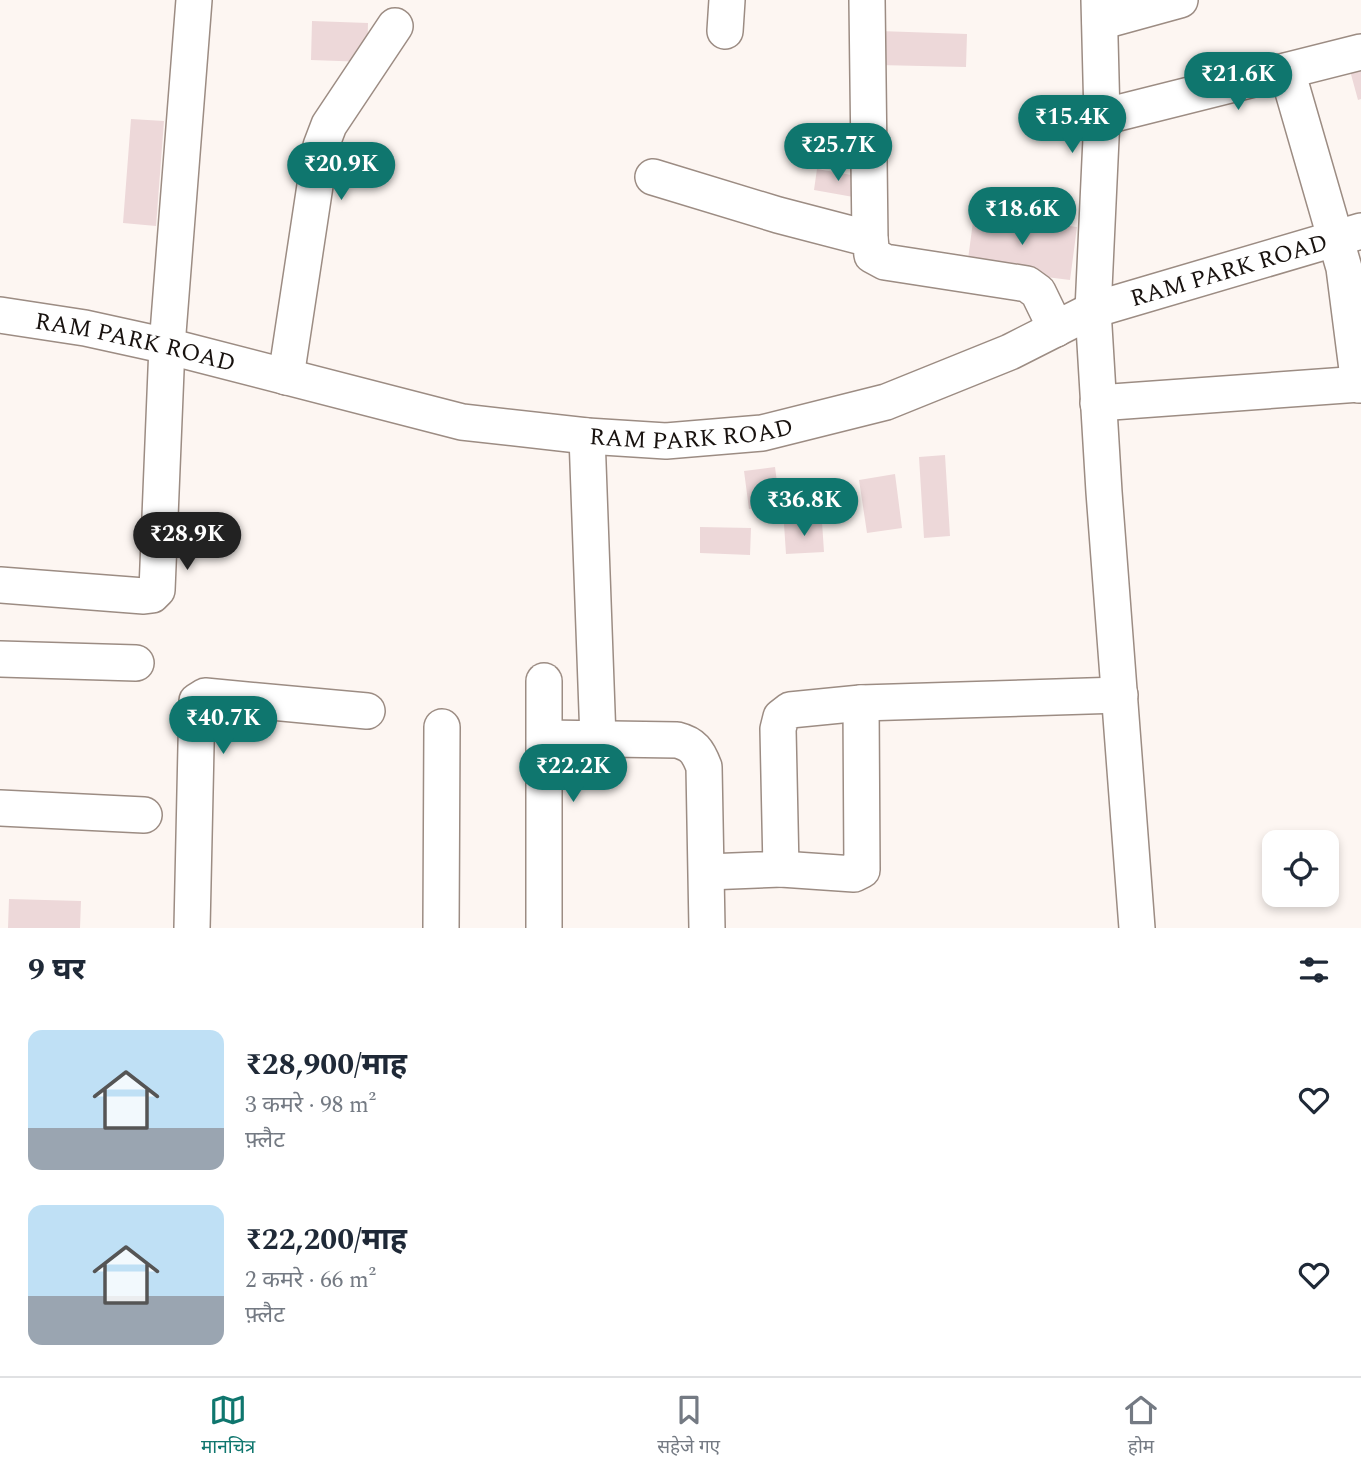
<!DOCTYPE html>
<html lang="hi">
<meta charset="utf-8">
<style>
body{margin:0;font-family:Spectral,"Noto Sans Devanagari",serif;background:#f2f2f3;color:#1f2937;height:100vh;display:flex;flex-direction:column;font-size:26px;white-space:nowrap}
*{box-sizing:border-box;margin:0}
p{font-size:23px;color:#747a83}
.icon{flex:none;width:38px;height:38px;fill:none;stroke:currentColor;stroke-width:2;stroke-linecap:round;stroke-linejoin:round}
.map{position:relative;height:928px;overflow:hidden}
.details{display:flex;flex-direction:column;background:#fff;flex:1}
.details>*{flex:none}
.controls{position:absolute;left:1262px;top:830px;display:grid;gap:14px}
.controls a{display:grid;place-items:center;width:77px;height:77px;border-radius:14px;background:#fff;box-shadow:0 4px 10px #0003;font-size:35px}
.price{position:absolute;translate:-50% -60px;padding:0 16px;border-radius:24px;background:#0f766e;color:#fff;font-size:23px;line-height:46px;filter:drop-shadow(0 2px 4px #0008)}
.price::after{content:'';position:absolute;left:50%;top:42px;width:21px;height:16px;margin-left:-10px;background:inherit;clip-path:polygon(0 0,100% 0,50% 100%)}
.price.on{background:#222;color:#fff}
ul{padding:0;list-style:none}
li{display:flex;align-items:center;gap:21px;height:175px;padding:0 28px}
li span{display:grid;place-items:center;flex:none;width:196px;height:140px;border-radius:14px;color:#555}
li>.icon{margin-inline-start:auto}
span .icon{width:84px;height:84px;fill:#fffc;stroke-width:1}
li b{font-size:30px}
h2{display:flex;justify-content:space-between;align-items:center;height:84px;padding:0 28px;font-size:30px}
.dock{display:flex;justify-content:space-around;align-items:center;height:98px;border-top:2px solid #e0e1e3;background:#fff;font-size:19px;color:#747a83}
.dock a{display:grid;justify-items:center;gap:4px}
.dock .on{color:#0f766e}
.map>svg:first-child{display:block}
.building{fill:#edd8d9}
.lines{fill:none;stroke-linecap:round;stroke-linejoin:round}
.minor-casing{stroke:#9c8c83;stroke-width:38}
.minor{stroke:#fff;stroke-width:35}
.labels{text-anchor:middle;stroke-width:5;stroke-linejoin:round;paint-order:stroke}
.street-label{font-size:24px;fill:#18120f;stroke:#fdf6f2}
</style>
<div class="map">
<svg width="1361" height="928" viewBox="0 0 1361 928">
<rect width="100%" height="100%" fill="#fdf6f2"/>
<path class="building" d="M312,21L368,23L367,62L311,60Z
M879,31L967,34L966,67L878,65Z
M1361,64V99L1358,100L1349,67Z
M131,119L164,121L156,226L123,223Z
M817,169L863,177L859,198L814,190Z
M974,214L1077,227L1070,280L967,267Z
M945,455L950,536L924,538L919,457Z
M775,467L780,505L749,509L744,471Z
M895,474L902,528L867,533L859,480Z
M822,522L824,552L786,554L784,524Z
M700,527L751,528L750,555L700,553Z
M9,899L81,901L80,928H8Z"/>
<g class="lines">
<g class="minor-casing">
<g id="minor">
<path d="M867,0L870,239"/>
<path d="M1099,0L1102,117L1093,310L1104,492L1137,928"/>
<path d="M1100,22L1180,0"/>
<path d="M725,31L727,0"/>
<path d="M1287,71L1344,268L1359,385"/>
<path d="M1102,117L1361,52"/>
<path d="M653,177L778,215L870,239L872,255L885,262L1027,284L1038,292L1056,329"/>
<path id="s1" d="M0,315L85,328L167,346L462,422L587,436L666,441L762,433L886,402L1010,352L1093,310L1361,231"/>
<path d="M286,377L321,146L329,125L395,26"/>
<path d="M1098,403L1361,384"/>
<path d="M587,436L598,739"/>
<path d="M0,585L144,596L152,595L157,590L167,346L194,0"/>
<path d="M0,659L136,663"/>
<path d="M544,681V928"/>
<path d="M545,738L677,740C693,744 698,751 704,767L707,928"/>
<path d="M0,808L144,815"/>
<path d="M781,869L854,874L862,870L861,703"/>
<path d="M707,872L781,869L778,729L781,717L790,710L861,703L1120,695"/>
<path d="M192,928L197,701L205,696L367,711"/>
<path d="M441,928L442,727"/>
</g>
</g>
<use href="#minor" class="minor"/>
</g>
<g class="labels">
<g class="street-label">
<text dy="8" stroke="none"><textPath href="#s1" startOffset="1272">RAM PARK ROAD</textPath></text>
<text dy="8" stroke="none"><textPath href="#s1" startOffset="138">RAM PARK ROAD</textPath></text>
<text dy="8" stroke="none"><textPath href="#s1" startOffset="705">RAM PARK ROAD</textPath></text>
</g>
</g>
</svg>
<div class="controls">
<a><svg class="icon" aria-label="locate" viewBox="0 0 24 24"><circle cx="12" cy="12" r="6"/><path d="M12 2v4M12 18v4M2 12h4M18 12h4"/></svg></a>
</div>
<b class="price" style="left:1238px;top:112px">₹21.6K</b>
<b class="price" style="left:1072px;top:155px">₹15.4K</b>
<b class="price" style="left:838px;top:183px">₹25.7K</b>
<b class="price" style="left:341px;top:202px">₹20.9K</b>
<b class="price" style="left:1022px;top:247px">₹18.6K</b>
<b class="price" style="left:804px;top:538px">₹36.8K</b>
<b class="price on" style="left:187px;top:572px">₹28.9K</b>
<b class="price" style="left:223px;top:756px">₹40.7K</b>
<b class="price" style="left:573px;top:804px">₹22.2K</b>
</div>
<section class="details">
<h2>9 घर<svg class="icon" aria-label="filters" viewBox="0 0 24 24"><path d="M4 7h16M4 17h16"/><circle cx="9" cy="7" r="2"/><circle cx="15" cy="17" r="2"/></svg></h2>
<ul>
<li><span style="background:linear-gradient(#bfe0f5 70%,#9aa5b1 0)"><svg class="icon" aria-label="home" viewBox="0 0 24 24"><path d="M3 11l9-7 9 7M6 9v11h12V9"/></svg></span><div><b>₹28,900/माह</b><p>3 कमरे · 98 m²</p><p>फ़्लैट</p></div><svg class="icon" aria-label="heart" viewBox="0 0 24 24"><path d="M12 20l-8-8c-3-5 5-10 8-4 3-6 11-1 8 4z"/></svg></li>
<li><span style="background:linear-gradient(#bfe0f5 65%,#9aa5b1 0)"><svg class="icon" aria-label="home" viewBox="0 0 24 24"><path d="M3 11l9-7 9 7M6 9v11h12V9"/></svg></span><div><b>₹22,200/माह</b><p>2 कमरे · 66 m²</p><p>फ़्लैट</p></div><svg class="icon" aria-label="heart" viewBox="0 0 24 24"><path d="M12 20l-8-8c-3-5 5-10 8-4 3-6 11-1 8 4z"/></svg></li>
</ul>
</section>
<nav class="dock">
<a class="on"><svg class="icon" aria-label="map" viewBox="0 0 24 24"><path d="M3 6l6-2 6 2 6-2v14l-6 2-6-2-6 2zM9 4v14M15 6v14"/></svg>मानचित्र</a>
<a><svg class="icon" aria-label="saved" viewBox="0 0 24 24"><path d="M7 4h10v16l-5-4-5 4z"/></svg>सहेजे गए</a>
<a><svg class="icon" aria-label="home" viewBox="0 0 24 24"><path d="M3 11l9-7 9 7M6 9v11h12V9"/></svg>होम</a>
</nav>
